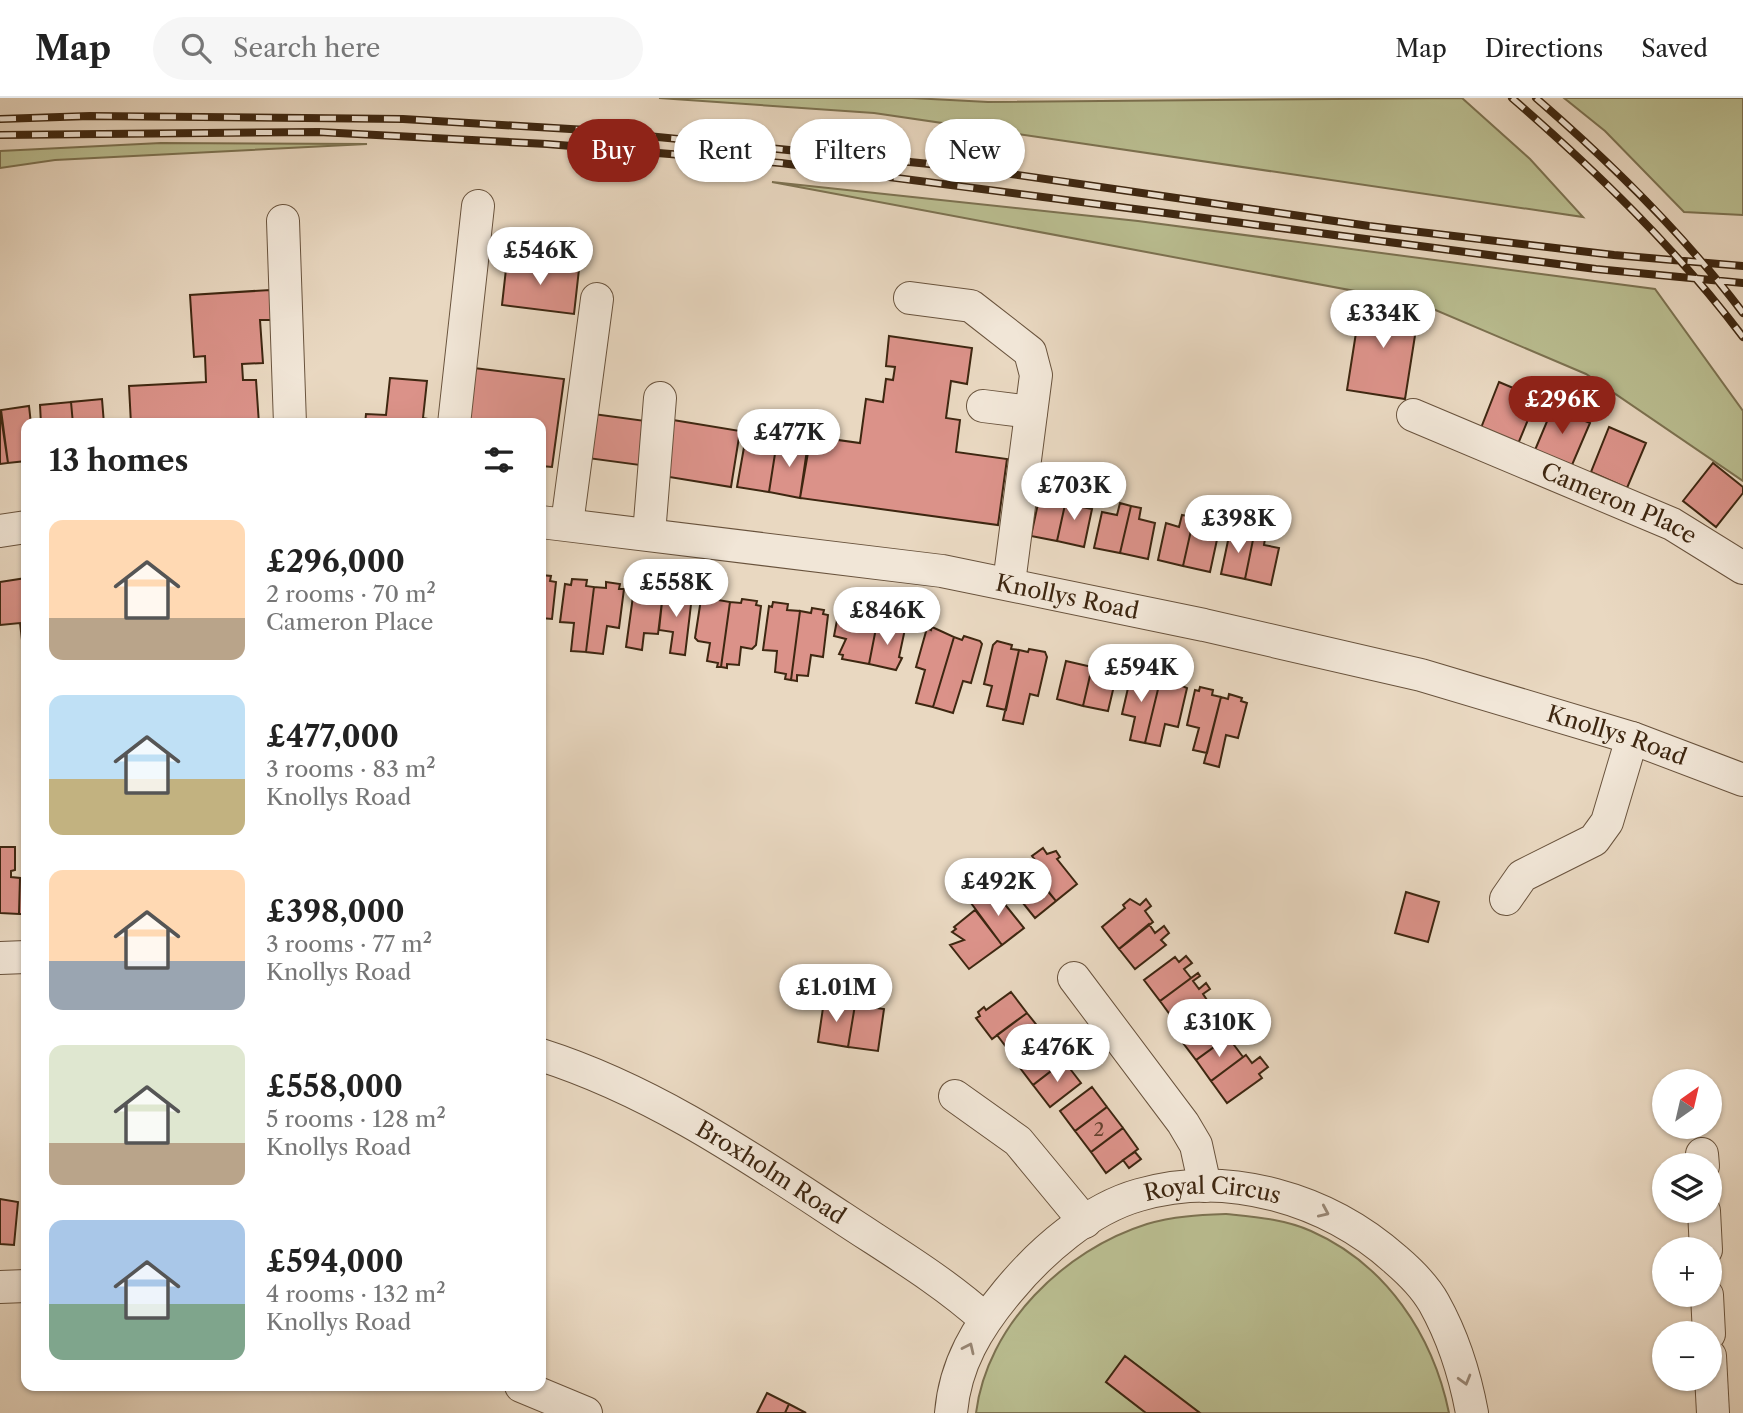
<!DOCTYPE html>
<meta charset="utf-8">
<style>
body{margin:0;font-family:"Libre Caslon Text",serif;background:#f6f6f6;color:#222;height:100vh;display:flex;flex-direction:column;font-size:26px;white-space:nowrap}
*{box-sizing:border-box;margin:0}
p{font-size:23px;color:#767676}
.icon{flex:none;width:38px;height:38px;fill:none;stroke:currentColor;stroke-width:2;stroke-linecap:round;stroke-linejoin:round}
.map{position:relative;flex:1;overflow:hidden}
.details{position:absolute;left:21px;top:320px;width:525px;height:973px;display:flex;flex-direction:column;background:#fff;border-radius:14px;box-shadow:0 2px 5px #0004}
.details>*{flex:none}
.banner{position:absolute;left:567px;top:21px;width:665px;height:63px;display:flex;gap:14px}
.needle{width:46px;rotate:34deg}
.controls{position:absolute;left:1652px;top:971px;display:grid;gap:14px}
.controls a{display:grid;place-items:center;width:70px;height:70px;border-radius:50%;background:#fff;box-shadow:0 2px 5px #0004;font-size:35px}
.price{position:absolute;translate:-50% -60px;padding:0 16px;border-radius:24px;background:#fff;color:#222;font-size:23px;line-height:46px;filter:drop-shadow(0 2px 4px #0008)}
.price::after{content:'';position:absolute;left:50%;top:42px;width:21px;height:16px;margin-left:-10px;background:inherit;clip-path:polygon(0 0,100% 0,50% 100%)}
.price.selected{background:#8f2418;color:#fff}
ul{padding:0;list-style:none}
li{display:flex;align-items:center;gap:21px;height:175px;padding:0 28px}
li span{display:grid;place-items:center;flex:none;width:196px;height:140px;border-radius:14px;color:#555}
li>.icon{margin-inline-start:auto}
span .icon{width:84px;height:84px;fill:#fffc;stroke-width:1}
li b{font-size:30px}
h2{display:flex;justify-content:space-between;align-items:center;height:84px;padding:0 28px;font-size:30px}
.pill{padding:0 24px;border-radius:32px;background:#fff;box-shadow:0 2px 5px #0004;font-size:24px;line-height:63px}
.pill.selected{background:#8f2418;color:#fff}
header{display:flex;align-items:center;gap:42px;box-sizing:border-box;height:98px;padding:0 35px;background:#fff;border-bottom:2px solid #e0e0e0}
header strong{font-size:33px}
nav{display:flex;gap:38px;margin-inline-start:auto;font-size:24px}
.search{width:490px;height:63px;background:#f6f6f6;display:flex;align-items:center;gap:18px;box-sizing:border-box;padding:0 24px;border-radius:38px;color:#767676;font-size:26px}
.map>svg:first-child{display:block}
.green{fill:#babe91;stroke:#7c7251;stroke-width:2}
.building{fill:#db9289;stroke:#3e2711;stroke-width:2}
.lines{fill:none;stroke-linecap:round;stroke-linejoin:round}
.minor-casing{stroke:#69533d;stroke-width:34}
.minor{stroke:#f1e6d7;stroke-width:32}
.rail-casing{stroke:#3e2711;stroke-width:8}
.rail{stroke:#f1e6d7;stroke-width:5;stroke-dasharray:16;stroke-linecap:butt}
.oneway{stroke:#988674}
.labels{text-anchor:middle;stroke-width:7;stroke-linejoin:round;paint-order:stroke}
.number-label{font-size:19px;fill:#65422f}
.street-label{font-size:23px;fill:#3e2711;stroke:#f1e6d7}
</style>
<header>
<strong>Map</strong>
<div class="search"><svg class="icon" aria-label="search" viewBox="0 0 24 24"><circle cx="10" cy="10" r="6"/><path d="M15 15l6 6"/></svg>Search here</div>
<nav><a>Map</a><a>Directions</a><a>Saved</a></nav>
</header>
<div class="map">
<svg width="1743" height="1315" viewBox="0 0 1743 1315">
<rect width="100%" height="100%" fill="#e9d8c1"/>
<filter id="stains"><feTurbulence type="fractalNoise" baseFrequency=".00286" numOctaves="4"/><feColorMatrix values="0 0 0 0 .2 0 0 0 0 .09 0 0 0 0 .02 0 0 0 .5 -.17"/></filter>
<radialGradient id="worn" r=".72"><stop offset=".6" stop-color="#630" stop-opacity="0"/><stop offset="1" stop-color="#630" stop-opacity=".3"/></radialGradient>
<path class="green" d="M659,0H912L988,4L1462,0L1530,61L1583,119L874,15Z
M1564,0H1743V117L1684,114L1605,33Z
M161,45L367,46L55,62L0,70V53Z
M772,84L1138,123L1655,191L1743,313V383L1586,276L1419,205Z
M1226,1116C1255,1119 1284,1121 1311,1133C1386,1166 1433,1237 1449,1315H1200L1126,1259L1106,1284L1146,1315H976C987,1227 1064,1152 1147,1126C1173,1118 1200,1117 1226,1116Z"/>
<path class="building" d="M507,162L579,171L574,216L502,207Z
M270,192L272,222H260L263,265L242,266L243,282H256L259,326H131L129,288L206,284L205,258L194,259L190,197Z
M1361,203L1419,212L1405,301L1347,292Z
M889,238L972,250L967,286L951,283L946,320L960,322L956,354L1007,361L998,427L800,400L809,338L860,345L866,301L883,304L886,281L893,282L895,269L886,268Z
M474,270L564,281L552,369L541,368V326H467Z
M390,280L427,283L423,320L452,326H365L366,316L386,317Z
M1499,284L1537,300L1518,346L1481,330Z
M102,301L104,326H73L71,304Z
M71,304L73,326H41L40,307Z
M29,308L31,326H26V363L8,365L1,312Z
M1553,309L1590,325L1572,367L1535,352Z
M0,312L8,365L0,366Z
M586,315L653,324L647,368L580,359Z
M667,321L740,333L731,389L657,377Z
M1609,329L1646,345L1627,390L1591,374Z
M746,338L777,343L769,394L737,389Z
M777,343L809,349L800,400L769,394Z
M1713,365L1743,389V395L1716,429L1683,403Z
M1057,391L1068,393L1057,443L1031,438L1039,401L1054,404Z
M1068,393L1079,396L1077,408L1092,411L1084,449L1057,443Z
M1120,405L1131,408L1120,455L1094,450L1102,414L1117,417Z
M1131,408L1141,410L1139,421L1155,425L1148,461L1120,455Z
M1182,417L1194,419L1183,468L1158,462L1166,425L1179,429Z
M1194,419L1204,422L1202,433L1218,437L1210,474L1183,468Z
M1244,430L1255,432L1245,481L1221,476L1229,438L1242,441Z
M1255,432L1266,435L1264,447L1279,450L1271,487L1245,481Z
M541,477L551,478L550,483L556,484L552,521L541,520Z
M26,480V541L22,542L20,525L0,527V484Z
M572,481L587,482L586,488L594,489L586,554L571,553L574,525L560,524L565,486L571,487Z
M606,484L620,486L619,491H624L619,530L607,528L603,556L586,554L594,489L606,490Z
M649,488L663,495L658,536L644,535L642,552L626,549L634,491L644,493Z
M671,490L681,497L692,498L685,557L670,555L673,534L659,532L663,495Z
M705,496L719,497L718,502L730,504L721,569H717L718,565L707,563L710,545L698,543L695,540L701,501H705Z
M742,501L757,503L756,507L761,508L756,547L752,551L741,549L739,567L727,566V570L721,569L730,504L741,505Z
M773,504L788,506L787,512L800,513L791,582L785,581L786,576L775,574L777,553L763,552L769,508L772,509Z
M812,510L824,512L823,516L828,517L823,559L811,557L808,578L797,577V583L791,582L800,513L811,515Z
M838,517L877,525L869,566L842,561L843,557L839,556L846,541L834,538Z
M877,525L905,531L899,559L902,560L896,572L869,566Z
M932,529L954,539L933,609L916,605L925,572L916,569L927,530L931,532Z
M964,538L980,543L982,546L971,585L963,583L953,615L933,609L954,539L962,542Z
M997,543L1012,547L1011,551L1019,552L1006,612L987,608L992,588L984,586L993,547Z
M1029,551L1045,554L1047,559L1038,598L1030,596L1023,626L1003,622L1019,552L1028,554Z
M1066,563L1092,569L1083,608L1057,601Z
M1092,569L1117,575L1108,613L1083,608Z
M1136,574L1160,583L1145,645L1130,642L1135,619L1122,616L1131,577L1135,578Z
M1168,582L1183,585L1182,588L1187,590L1178,629L1165,626L1160,648L1145,645L1160,583L1167,585Z
M1200,589L1213,592L1212,597L1221,599L1207,655L1193,652L1199,630L1187,627L1195,592L1199,593Z
M1229,596L1242,600L1241,603L1247,605L1238,640L1226,637L1219,669L1204,665L1221,599L1228,601Z
M0,749H15V772L11,773V779L20,780L19,816L0,815Z
M1043,750L1047,756L1056,753L1060,759L1057,761L1077,786L1056,803L1029,769L1036,763L1032,758Z
M1031,773L1056,803L1035,820L1010,789Z
M20,780H26V816H19Z
M986,794L993,804L999,799L1024,830L1002,847L971,805Z
M1406,794L1439,804L1428,844L1395,835Z
M1130,801L1140,807L1146,801L1151,808L1145,813L1153,824L1119,851L1102,829L1125,810L1123,807Z
M975,812L1002,847L969,871L950,847L964,842L952,834L956,831L954,829Z
M1149,826L1155,835L1164,828L1169,835L1161,842L1166,847L1135,871L1119,851Z
M1186,858L1192,865L1184,871L1191,880L1160,903L1144,882L1175,859L1179,864Z
M1198,875L1200,878L1193,883L1199,891L1206,885L1210,891L1203,896L1207,902L1176,925L1160,903Z
M1011,894L1027,915L992,941L976,920L980,918L978,914L984,909L986,912Z
M824,903L855,907L848,949L818,944Z
M855,907L884,911L878,953L848,949Z
M1027,915L1043,935L1013,958L997,937Z
M1212,918L1217,923L1224,918L1236,933L1196,962L1180,941Z
M1228,939L1243,959L1211,983L1196,962Z
M1048,942L1064,963L1033,987L1017,966Z
M1246,957L1252,965L1260,959L1268,969L1259,976L1262,980L1227,1005L1211,983Z
M1064,963L1081,985L1050,1009L1033,987Z
M1092,989L1107,1009L1075,1033L1060,1013Z
M1107,1009L1123,1030L1091,1054L1075,1033Z
M1123,1030L1138,1051L1106,1075L1091,1054Z
M1135,1054L1141,1061L1129,1070L1123,1062Z
M0,1101L18,1104L14,1147L0,1146Z
M1125,1258L1200,1315H1146L1106,1284Z
M767,1295L789,1306L785,1315H757Z
M789,1306L806,1315H785Z"/>
<g class="lines">
<g class="minor-casing">
<g id="minor">
<path d="M283,123L290,326"/>
<path d="M910,200L971,208L1030,254L1036,277L1009,485"/>
<path d="M983,308L1031,314"/>
<path id="s1" d="M1413,317L1672,426L1743,470"/>
<path d="M454,326L478,108"/>
<path id="s2" d="M541,424L942,473L1204,527L1421,577L1632,640L1743,682"/>
<path d="M567,426L597,201"/>
<path d="M0,433L26,429"/>
<path d="M649,436L660,300"/>
<path d="M1506,801L1522,778L1594,742L1607,724L1632,640"/>
<path d="M0,860L26,859"/>
<path d="M1074,880L1183,1025L1196,1047L1205,1088"/>
<path id="s3" d="M541,957C651,992 745,1056 841,1119C889,1151 942,1182 985,1221"/>
<path d="M955,998L1018,1043L1085,1124"/>
<path d="M1702,1056L1703,1068"/>
<path d="M1704,1113L1706,1152"/>
<path d="M0,1189L26,1188"/>
<path d="M1707,1197L1709,1236"/>
<path d="M1710,1258L1713,1315"/>
<path d="M521,1288L586,1315"/>
<path id="s4" d="M951,1315C955,1266 978,1229 1008,1193C1041,1153 1089,1111 1139,1097C1228,1071 1328,1101 1396,1162C1410,1174 1425,1189 1434,1205C1453,1239 1465,1277 1472,1315"/>
</g>
</g>
<use href="#minor" class="minor"/>
<g class="rail-casing">
<path id="rail" d="M1512,0C1596,73 1676,150 1743,239
M1536,0C1611,65 1683,135 1743,215
M0,21L90,18L403,21L587,32L970,70L1369,128L1614,157L1743,168
M0,37L319,34L547,46L781,65L1596,171L1743,185"/>
</g>
<use href="#rail" class="rail"/>
</g>
<defs><path id="oneway-chevron" d="M-2-3.5L2.5 0L-2 3.5" fill="none" stroke-width="1.6" stroke-linecap="round" stroke-linejoin="round" transform="scale(1.75)"/></defs>
<g class="oneway">
<use href="#oneway-chevron" transform="translate(1324 1114) rotate(24)"/>
<use href="#oneway-chevron" transform="translate(969 1250) rotate(-65)"/>
<use href="#oneway-chevron" transform="translate(1465 1282) rotate(74)"/>
</g>
<g class="labels">
<g class="number-label">
<text x="1099" y="1038">2</text>
</g>
<g class="street-label">
<text dy="8" stroke="none"><textPath href="#s1" startOffset="224">Cameron Place</textPath></text>
<text dy="8" stroke="none"><textPath href="#s2" startOffset="532">Knollys Road</textPath></text>
<text dy="8" stroke="none"><textPath href="#s2" startOffset="1099">Knollys Road</textPath></text>
<text dy="8" stroke="none"><textPath href="#s3" startOffset="259">Broxholm Road</textPath></text>
<text dy="8" stroke="none"><textPath href="#s4" startOffset="376">Royal Circus</textPath></text>
</g>
</g>
<rect width="100%" height="100%" filter="url(#stains)"/>
<rect width="100%" height="100%" fill="url(#worn)"/>
</svg>
<div class="controls">
<a><svg class="needle" viewBox="-14 -14 28 28"><path d="M0-13l5 13h-10z" fill="#e53935"/><path d="M0 13l5-13h-10z" fill="#767676"/></svg></a>
<a><svg class="icon" aria-label="layers" viewBox="0 0 24 24"><path d="M12 4l9 5-9 5-9-5zM3 14l9 5 9-5"/></svg></a>
<a>+</a>
<a>−</a>
</div>
<b class="price" style="left:540px;top:189px">£546K</b>
<b class="price" style="left:1383px;top:252px">£334K</b>
<b class="price selected" style="left:1562px;top:338px">£296K</b>
<b class="price" style="left:789px;top:371px">£477K</b>
<b class="price" style="left:1074px;top:424px">£703K</b>
<b class="price" style="left:1238px;top:457px">£398K</b>
<b class="price" style="left:676px;top:521px">£558K</b>
<b class="price" style="left:887px;top:549px">£846K</b>
<b class="price" style="left:1141px;top:606px">£594K</b>
<b class="price" style="left:998px;top:820px">£492K</b>
<b class="price" style="left:836px;top:926px">£1.01M</b>
<b class="price" style="left:1219px;top:961px">£310K</b>
<b class="price" style="left:1057px;top:986px">£476K</b>
<div class="banner">
<a class="pill selected">Buy</a>
<a class="pill">Rent</a>
<a class="pill">Filters</a>
<a class="pill">New</a>
</div>
<section class="details">
<h2>13 homes<svg class="icon" aria-label="filters" viewBox="0 0 24 24"><path d="M4 7h16M4 17h16"/><circle cx="9" cy="7" r="2"/><circle cx="15" cy="17" r="2"/></svg></h2>
<ul>
<li><span style="background:linear-gradient(#ffd9b3 70%,#b9a48a 0)"><svg class="icon" aria-label="home" viewBox="0 0 24 24"><path d="M3 11l9-7 9 7M6 9v11h12V9"/></svg></span><div><b>£296,000</b><p>2 rooms · 70 m²</p><p>Cameron Place</p></div></li>
<li><span style="background:linear-gradient(#bfe0f5 60%,#c2b280 0)"><svg class="icon" aria-label="home" viewBox="0 0 24 24"><path d="M3 11l9-7 9 7M6 9v11h12V9"/></svg></span><div><b>£477,000</b><p>3 rooms · 83 m²</p><p>Knollys Road</p></div></li>
<li><span style="background:linear-gradient(#ffd9b3 65%,#9aa5b1 0)"><svg class="icon" aria-label="home" viewBox="0 0 24 24"><path d="M3 11l9-7 9 7M6 9v11h12V9"/></svg></span><div><b>£398,000</b><p>3 rooms · 77 m²</p><p>Knollys Road</p></div></li>
<li><span style="background:linear-gradient(#dfe7d0 70%,#b9a48a 0)"><svg class="icon" aria-label="home" viewBox="0 0 24 24"><path d="M3 11l9-7 9 7M6 9v11h12V9"/></svg></span><div><b>£558,000</b><p>5 rooms · 128 m²</p><p>Knollys Road</p></div></li>
<li><span style="background:linear-gradient(#a9c7e8 60%,#7fa58c 0)"><svg class="icon" aria-label="home" viewBox="0 0 24 24"><path d="M3 11l9-7 9 7M6 9v11h12V9"/></svg></span><div><b>£594,000</b><p>4 rooms · 132 m²</p><p>Knollys Road</p></div></li>
</ul>
</section>
</div>
